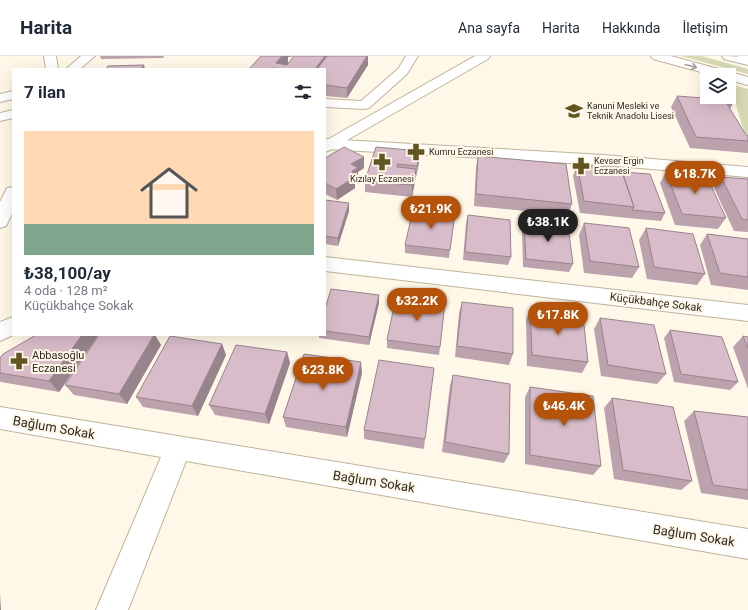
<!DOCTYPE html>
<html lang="tr">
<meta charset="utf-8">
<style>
body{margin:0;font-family:Roboto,sans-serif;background:#f6f6f7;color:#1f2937;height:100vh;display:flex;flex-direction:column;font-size:15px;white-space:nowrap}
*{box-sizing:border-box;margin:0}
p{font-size:13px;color:#747a83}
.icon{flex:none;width:22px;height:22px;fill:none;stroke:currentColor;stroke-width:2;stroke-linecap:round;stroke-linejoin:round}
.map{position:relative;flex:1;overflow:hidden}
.details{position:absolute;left:12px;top:12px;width:314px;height:268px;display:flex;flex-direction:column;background:#fff;border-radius:0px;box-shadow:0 4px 16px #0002}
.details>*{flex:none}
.fabs{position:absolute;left:700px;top:12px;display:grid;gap:8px}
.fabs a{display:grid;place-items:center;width:36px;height:36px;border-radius:0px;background:#fff;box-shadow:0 4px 16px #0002;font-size:20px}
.price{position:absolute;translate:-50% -34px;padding:0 9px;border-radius:14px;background:#b45309;color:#fff;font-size:13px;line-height:26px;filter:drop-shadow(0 1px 2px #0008)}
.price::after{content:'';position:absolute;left:50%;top:24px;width:12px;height:9px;margin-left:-6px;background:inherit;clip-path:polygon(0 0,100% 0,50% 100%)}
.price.selected{background:#222;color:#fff}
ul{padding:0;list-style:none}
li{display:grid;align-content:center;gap:8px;height:212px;padding:0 12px}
li span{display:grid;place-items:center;height:124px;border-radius:0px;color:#555}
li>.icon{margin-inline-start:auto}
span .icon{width:72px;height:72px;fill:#fffc;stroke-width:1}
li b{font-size:17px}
h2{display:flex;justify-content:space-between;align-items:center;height:48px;padding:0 12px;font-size:17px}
header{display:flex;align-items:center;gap:24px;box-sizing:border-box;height:56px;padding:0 20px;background:#fff;border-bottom:1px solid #e0e1e3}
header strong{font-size:19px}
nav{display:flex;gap:22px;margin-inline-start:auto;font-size:14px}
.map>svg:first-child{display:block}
.green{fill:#d6d9b3}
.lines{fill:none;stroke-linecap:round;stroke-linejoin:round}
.minor-casing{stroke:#beb49a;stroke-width:2}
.major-casing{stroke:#beb49a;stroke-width:2}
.minor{fill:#fff;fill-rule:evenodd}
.major{fill:#fff;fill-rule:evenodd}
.wall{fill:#bba2ad;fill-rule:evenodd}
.shaded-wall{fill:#98848d}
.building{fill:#d9bcc9;stroke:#98848d}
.oneway{stroke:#a09f9a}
.labels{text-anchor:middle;stroke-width:4;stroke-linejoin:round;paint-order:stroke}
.far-poi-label{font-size:9px;fill:#2d291f;stroke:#fff8e8;text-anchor:start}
.street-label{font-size:11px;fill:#2d291f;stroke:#fff8e8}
.poi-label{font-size:11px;fill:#2d291f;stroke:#fff8e8;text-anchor:start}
.near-street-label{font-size:13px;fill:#2d291f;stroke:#fff8e8}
</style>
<header>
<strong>Harita</strong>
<nav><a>Ana sayfa</a><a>Harita</a><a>Hakkında</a><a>İletişim</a></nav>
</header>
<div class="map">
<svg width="748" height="554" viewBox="0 0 748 554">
<rect width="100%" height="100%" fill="#fff8e8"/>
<path class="green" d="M681,0H701L748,13V18Z
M730,28L748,33V90Z"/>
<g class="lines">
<g class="minor-casing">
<path id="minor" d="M44,0H56L58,13H46Z
M81,0H95L80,13H66Z
M406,0H418L407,18L369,52L364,53L325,51V43L361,45L398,13Z
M738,0H748V5L740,3Z
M13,35V43L0,46V38Z
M13,54V62L0,65V57Z
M325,83L604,99L748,111V121L604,109L325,93Z
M13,131V156L6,170L0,172V146L7,132Z
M325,201L748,249V265L325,215Z
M0,351L748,473V503L186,405L128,554H96L161,401L0,373Z"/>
</g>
<g class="major-casing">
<path id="major" d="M475,0H490L488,3L330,94L325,96V85Z
M651,0H671L748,21V29L729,24V19H712L653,3Z
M722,0L748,1V9L724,3Z
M13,261V279L0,285V266Z"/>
</g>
<use href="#minor" class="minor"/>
<use href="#major" class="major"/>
</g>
<path class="wall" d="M100,0H164L163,2L101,3Z
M260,0H368V9L347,42L325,40V13H249L260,1ZM294,0L288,7V1Z
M677,40L732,49L730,53L746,79L748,80V97L690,92L671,51Z
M420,95L419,106L412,141L365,136V125Z
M478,100L572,148L568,159L474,150L476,111Z
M364,101V112L358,116V123L355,125V132L337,144L325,138V102Z
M577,109L622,116L665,157L661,165L628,162L580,157L573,120Z
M666,116L726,162L718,173L675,169L660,127Z
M721,121L748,123V176L734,175L714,132Z
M325,144L349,155L338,190L325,188Z
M468,159L511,201L508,209L463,204L466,167Z
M524,165L573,208L569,216L523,211L522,173Z
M584,167L639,211L632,222L584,217L579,179Z
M646,172L705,218L697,229L647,223L639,184Z
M707,178L748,183V234L711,229L700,189Z
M405,189L450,194L449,202L405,197Z
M379,239V247L369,289L319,282V279H325V253Z
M462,246L513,298L509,309L455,301L459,257Z
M530,253L588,306L582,317L527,310L526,264Z
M600,262L666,318L657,328L601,320L594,273Z
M670,274L738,326L730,334L674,326L664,282Z
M36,279H96L97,281L59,336L1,326L0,325V302Z
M99,279H155L161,289L127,348L74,339L65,329Z
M743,280L748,281V333L733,291Z
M387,284L440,291L439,299L387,292Z
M222,288L226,299L198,360L143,351L136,341Z
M287,296L290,307L269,368L215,359L209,349Z
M362,317L347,381L286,371L283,361Z
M453,319L509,398L504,407L442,396L450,329Z
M530,331L601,410L593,419L525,408V341Z
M612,342L692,425L681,434L614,423L604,352Z
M694,355L748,361V444L701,437L684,365Z
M364,374L425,383L424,393L364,383Z"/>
<path class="shaded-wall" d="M282,0H294L288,1V8L284,13L276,7Z
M325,0H331L325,13H315Z
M367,0H368V9L347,42V32Z
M144,9L145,13H141Z
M420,95L419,106L416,121L417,110Z
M364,101V112L358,116V123L355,125V132L337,144L336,133L351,108Z
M416,113L415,124L412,141V129Z
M349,147V155L338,190V182Z
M379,239V247L369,289V281Z
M82,279H96L97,281L59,336L49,325Z
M154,279H155L161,289L127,348L119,338Z
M222,288L226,299L198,360L192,350Z
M287,296L290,307L269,368L265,358Z
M361,306L362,317L347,381L346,371Z
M0,538L1,554H0Z"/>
<path class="building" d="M261,0H282L276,7L287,9L294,0H325L315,13H282L272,12L271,13H249Z
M327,0H367L347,32L325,29V13H317Z
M144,9L141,13H106L108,10Z
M677,40L730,44L732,49L727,48L746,79L748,80V85L696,81Z
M344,91L364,101L351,108L358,112L352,115L354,116L350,118L355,121L336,133L325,127V102Z
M376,91L420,95L417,110L397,108V111L416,113L412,129L365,125Z
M478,100L566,108L572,148L476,138Z
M577,109L621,112L634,151L584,145Z
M622,116L650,118L665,157L632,154L634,151Z
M666,116L706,119L726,162L682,158Z
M721,121L748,123V164L742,163Z
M325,144L349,147L338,182L325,180Z
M413,154L455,158L450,194L405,189Z
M468,159L510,164L511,201L465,196Z
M524,165L568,170L573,208L526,203Z
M584,167L629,172L639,211L590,205Z
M646,172L693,178L705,218L654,211Z
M707,178L748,183V221L720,217Z
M331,233L379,239L369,281L325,275V253Z
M396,241L445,247L440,291L387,284Z
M462,246L513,252V298L457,290Z
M530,253L583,260L588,306L532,299Z
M600,262L654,269L666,318L608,309Z
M670,274L722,281L738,326L681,318Z
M36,279H82L49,325L0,317V302L3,298Z
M99,279H154L119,338L65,329Z
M170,280L222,288L192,350L136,341Z
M743,280L748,281V292Z
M236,289L287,296L265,358L209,349Z
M304,298L361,306L346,371L283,361Z
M379,304L434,312L425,383L364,374Z
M453,319L510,328L509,398L445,386Z
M530,331L593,340L601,410L530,399Z
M612,342L673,351L692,425L623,414Z
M694,355L748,361V434L713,429Z"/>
<defs><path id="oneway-shaft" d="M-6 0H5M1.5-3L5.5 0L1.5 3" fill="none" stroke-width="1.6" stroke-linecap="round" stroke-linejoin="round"/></defs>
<use class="oneway" href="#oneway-shaft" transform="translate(691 10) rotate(15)"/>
<defs>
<g id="school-bare" transform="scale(1.38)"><path d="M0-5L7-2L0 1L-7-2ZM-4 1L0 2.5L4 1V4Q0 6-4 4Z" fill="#615521" stroke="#fff8e8" stroke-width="2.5" paint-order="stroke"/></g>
<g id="pharmacy-bare" transform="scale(1.38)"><path d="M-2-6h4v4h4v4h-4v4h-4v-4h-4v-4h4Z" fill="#615521" stroke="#fff8e8" stroke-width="2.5" paint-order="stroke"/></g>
</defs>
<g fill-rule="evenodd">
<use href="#school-bare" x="574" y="55"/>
<use href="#pharmacy-bare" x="416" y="96"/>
<use href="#pharmacy-bare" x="382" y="106"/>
<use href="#pharmacy-bare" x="581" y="110"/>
<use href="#pharmacy-bare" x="19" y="305"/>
</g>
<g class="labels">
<g class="far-poi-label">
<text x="587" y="53">Kanuni Mesleki ve<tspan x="587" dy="10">Teknik Anadolu Lisesi</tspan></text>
<text x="429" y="99">Kumru Eczanesi</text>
<text x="594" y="108">Kevser Ergin<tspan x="594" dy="10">Eczanesi</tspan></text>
<text x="382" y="126" text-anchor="middle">Kızılay Eczanesi</text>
</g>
<g class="street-label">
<text transform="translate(656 246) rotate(7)" y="4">Küçükbahçe Sokak</text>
</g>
<g class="poi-label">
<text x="32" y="303">Abbasoğlu<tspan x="32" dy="13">Eczanesi</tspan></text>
</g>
<g class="near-street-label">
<text transform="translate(54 371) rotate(10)" y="5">Bağlum Sokak</text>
<text transform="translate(374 425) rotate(9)" y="5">Bağlum Sokak</text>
<text transform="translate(694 479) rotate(9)" y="5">Bağlum Sokak</text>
</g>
</g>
</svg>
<div class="fabs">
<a><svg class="icon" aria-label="layers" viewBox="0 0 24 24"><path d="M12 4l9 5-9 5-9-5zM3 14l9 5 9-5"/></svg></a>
</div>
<b class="price" style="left:695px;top:139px">₺18.7K</b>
<b class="price" style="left:431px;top:174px">₺21.9K</b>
<b class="price selected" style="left:548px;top:187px">₺38.1K</b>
<b class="price" style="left:417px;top:266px">₺32.2K</b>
<b class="price" style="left:558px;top:280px">₺17.8K</b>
<b class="price" style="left:323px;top:335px">₺23.8K</b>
<b class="price" style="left:564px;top:371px">₺46.4K</b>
<section class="details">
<h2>7 ilan<svg class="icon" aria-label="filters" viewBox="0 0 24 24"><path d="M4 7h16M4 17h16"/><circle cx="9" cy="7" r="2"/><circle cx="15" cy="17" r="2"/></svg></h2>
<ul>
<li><span style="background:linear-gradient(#ffd9b3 75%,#7fa58c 0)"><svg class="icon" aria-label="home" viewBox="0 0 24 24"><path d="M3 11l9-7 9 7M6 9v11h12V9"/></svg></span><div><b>₺38,100/ay</b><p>4 oda · 128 m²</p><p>Küçükbahçe Sokak</p></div></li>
</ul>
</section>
</div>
